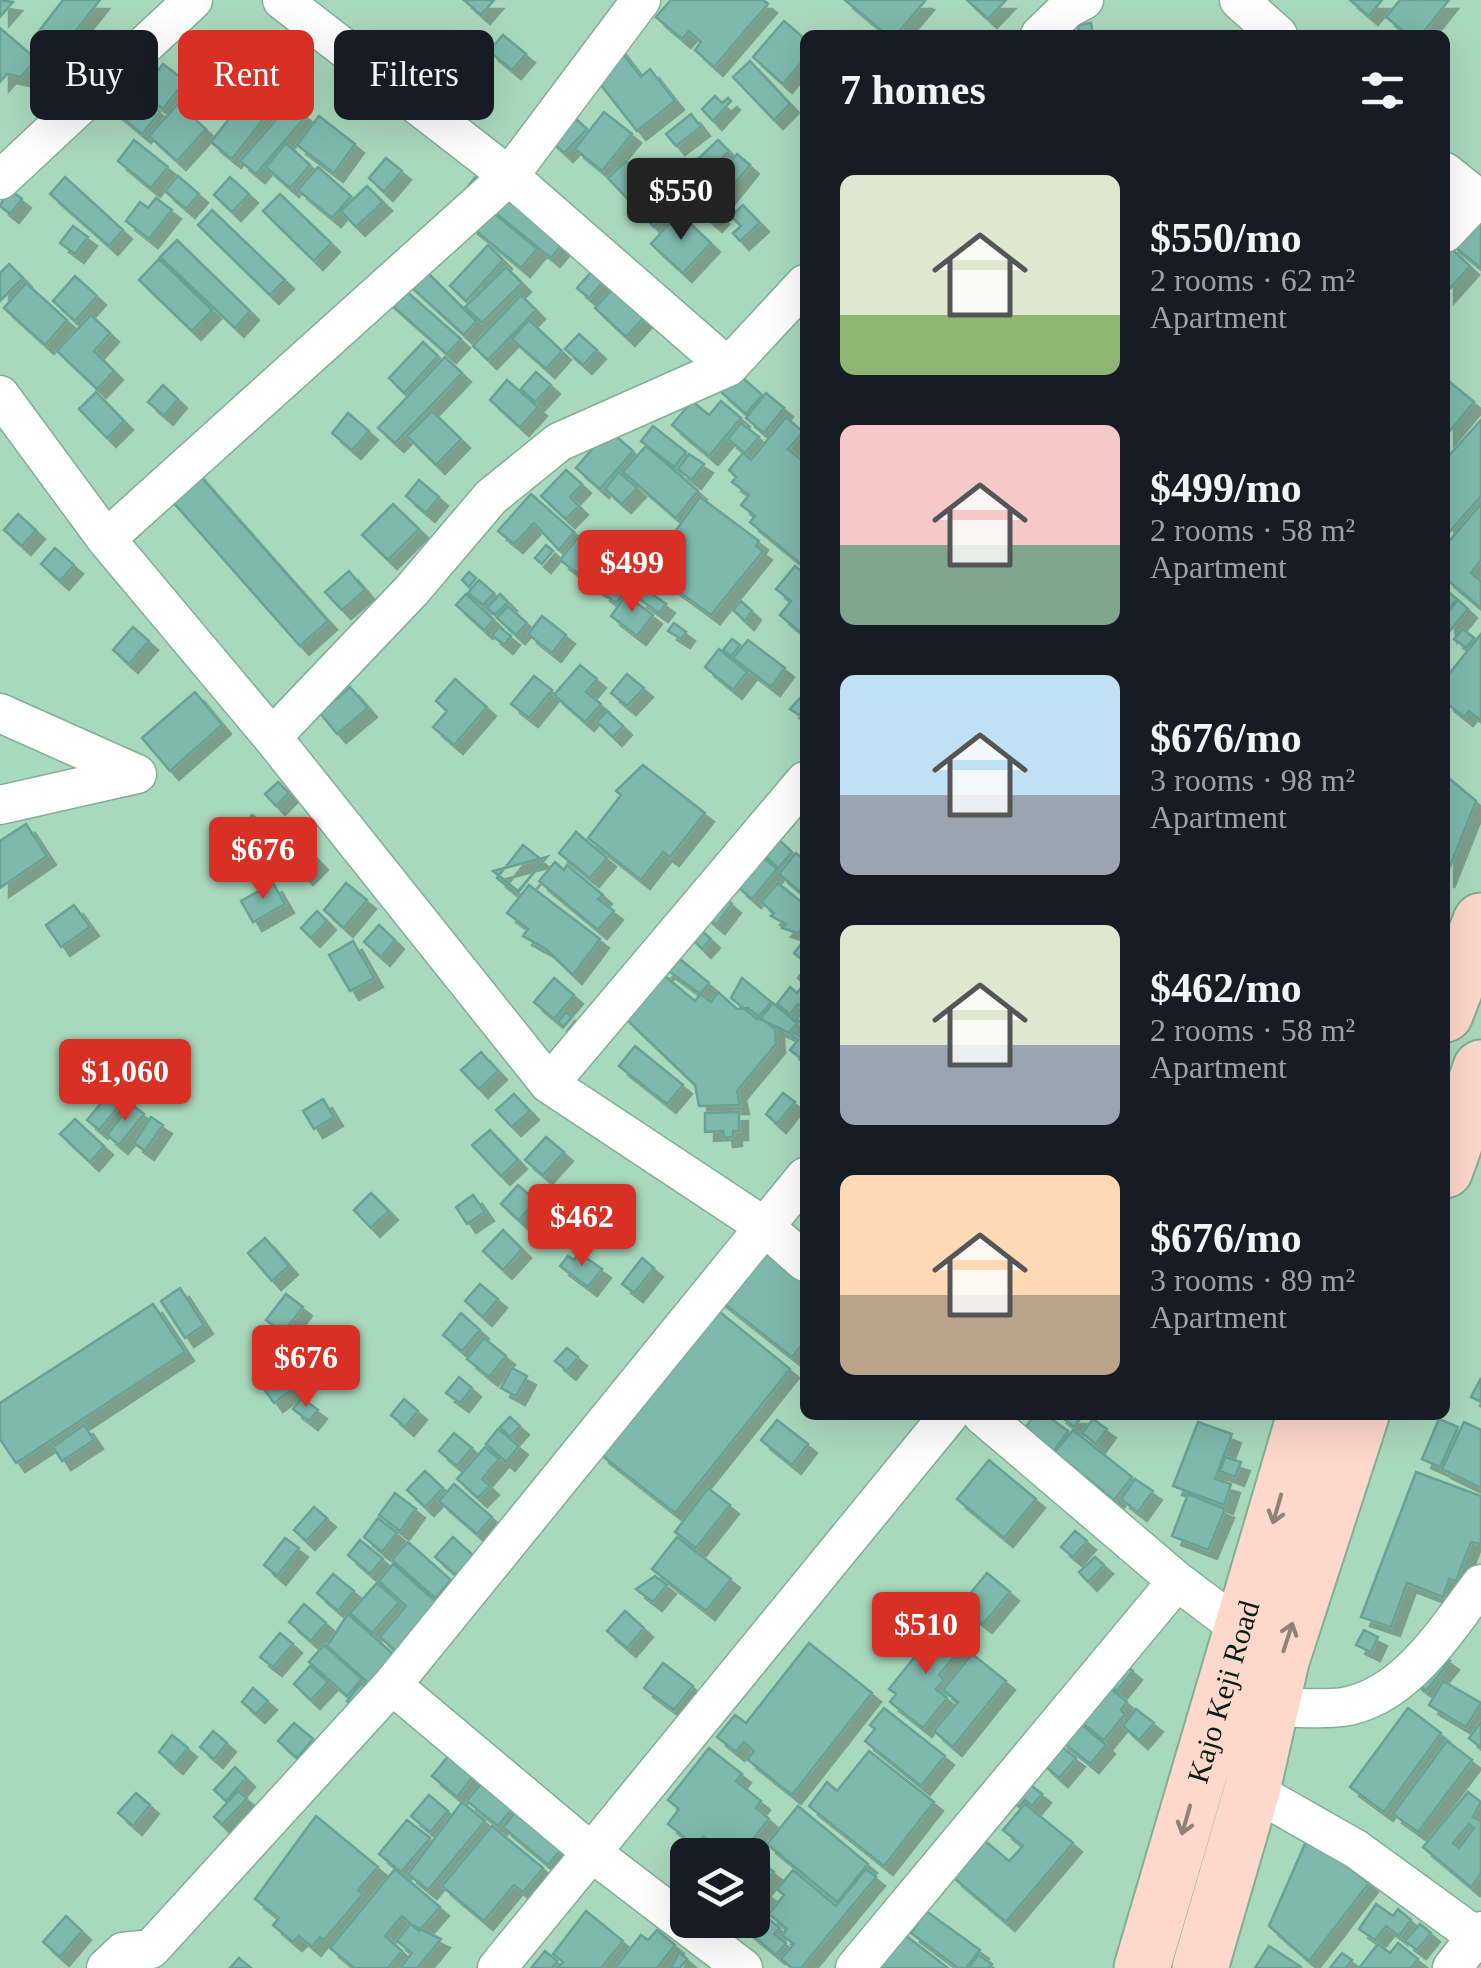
<!DOCTYPE html>
<meta charset="utf-8">
<style>
body{margin:0;font-family:"Times New Roman",serif;background:#20242c;color:#f1f3f6;height:100vh;display:flex;flex-direction:column;font-size:38px;white-space:nowrap}
*{box-sizing:border-box;margin:0}
p{font-size:32px;color:#9ea1a6}
.icon{flex:none;width:55px;height:55px;fill:none;stroke:currentColor;stroke-width:2;stroke-linecap:round;stroke-linejoin:round}
.map{position:relative;flex:1;overflow:hidden}
.panel{position:absolute;left:800px;top:30px;width:650px;height:1390px;display:flex;flex-direction:column;background:#171b24;border-radius:15px;box-shadow:0 10px 40px #0002}
.panel>*{flex:none}
.guide{position:absolute;left:30px;top:30px;width:620px;height:90px;display:flex;gap:20px}
.fabs{position:absolute;left:670px;top:1838px;display:grid;gap:20px}
.fabs a{display:grid;place-items:center;width:100px;height:100px;border-radius:15px;background:#171b24;box-shadow:0 10px 40px #0002;font-size:50px}
.price{position:absolute;translate:-50% -85px;padding:0 22px;border-radius:10px;background:#d93025;color:#fff;font-size:32px;line-height:65px;filter:drop-shadow(0 2px 5px #0008)}
.price::after{content:'';position:absolute;left:50%;top:60px;width:30px;height:22px;margin-left:-15px;background:inherit;clip-path:polygon(0 0,100% 0,50% 100%)}
.price.active{background:#222;color:#fff}
ul{padding:0;list-style:none}
li{display:flex;align-items:center;gap:30px;height:250px;padding:0 40px}
li span{display:grid;place-items:center;flex:none;width:280px;height:200px;border-radius:15px;color:#555}
li>.icon{margin-inline-start:auto}
span .icon{width:120px;height:120px;fill:#fffc;stroke-width:1}
li b{font-size:42px}
h2{display:flex;justify-content:space-between;align-items:center;height:120px;padding:0 40px;font-size:42px}
.chip{padding:0 35px;border-radius:15px;background:#171b24;box-shadow:0 10px 40px #0002;font-size:35px;line-height:90px}
.chip.active{background:#d93025;color:#fff}
.map>svg:first-child{display:block}
.building{fill:#7fb9ad;stroke:#68a295;stroke-width:2.5;fill-rule:evenodd;filter:url(#shadow)}
.lines{fill:none;stroke-linecap:round;stroke-linejoin:round}
.minor-casing{stroke:#80af95;stroke-width:41}
.secondary-casing{stroke:#80af95;stroke-width:59}
.minor{stroke:#fff;stroke-width:38}
.secondary{stroke:#fdd8cb;stroke-width:55}
.oneway{stroke:#8f8378}
.labels{text-anchor:middle;stroke-width:9;stroke-linejoin:round;paint-order:stroke}
.street-label{font-size:30px;fill:#091c12;stroke:#a9d9bd}
</style>
<div class="map">
<svg width="1481" height="1968" viewBox="0 0 1481 1968">
<defs>
<filter id="shadow"><feDropShadow dx="9" dy="9" stdDeviation="0" flood-color="#0004"/></filter>
</defs>
<rect width="100%" height="100%" fill="#a9d9bd"/>
<path class="building" d="M0,0L13,2L0,17Z
M63,0H100L59,52L36,35Z
M464,0H494L481,15Z
M671,0H763L768,4L714,67L695,50L701,42L689,31L682,39L656,17Z
M845,0H923L925,1L896,35H887Z
M967,0H1006L988,19Z
M1350,0H1382L1369,16Z
M1400,0H1449L1421,35H1409L1386,17Z
M784,21L805,39V58L783,84L753,57Z
M1091,23L1093,35H1079L1078,25Z
M0,28L36,59L21,77L7,74L0,82Z
M503,35L526,54L512,70L489,51Z
M615,43L641,77L650,69L675,101L637,131L586,66Z
M750,61L790,104L774,120L733,77Z
M163,64L185,81L163,109L141,91Z
M112,72L160,112L142,134L94,94Z
M259,80L280,98L232,159L211,142Z
M715,96L722,103L728,98L731,101L713,121L702,109Z
M291,103L306,116L256,174L240,161Z
M178,104L206,129L177,161L149,136Z
M604,112L632,134L602,171L575,149Z
M691,114L701,127L676,146L666,134Z
M319,116L355,144L334,173L297,145Z
M573,116L587,129L564,153L533,124Z
M134,140L168,167L151,188L118,161Z
M718,140L729,151L708,172L697,160Z
M286,143L310,165L290,188L266,167Z
M737,154L750,165L724,197L710,186Z
M386,158L402,171L384,192L369,178Z
M489,160L574,230L551,258L466,189Z
M626,161L672,209L654,227L608,178Z
M318,167L351,196L332,218L298,190Z
M178,176L199,194L186,209L165,191Z
M65,177L123,230L109,246L50,194Z
M230,177L249,194L232,212L214,195Z
M367,186L383,202L356,227L341,211Z
M9,189L22,199L10,214L0,206Z
M280,194L331,243L314,261L263,211Z
M697,195L720,215L713,223L690,203Z
M156,198L172,210L149,239L126,221L140,202L148,208Z
M1481,203V268L1450,243Z
M743,205L760,223L740,241L733,233L741,226L731,216Z
M485,206L537,249L521,268L469,225Z
M212,210L285,280L270,295L198,225Z
M679,213L711,243L683,273L651,244Z
M73,226L88,237L75,254L60,243Z
M177,240L250,311L235,328L160,257Z
M1445,243L1470,266L1445,294Z
M488,245L503,260L466,301L450,286Z
M159,259L212,310L192,331L139,280Z
M600,262L611,272L589,298L577,288Z
M9,264L23,278L0,301V273Z
M506,267L522,283L482,323L465,307Z
M392,269L427,272L476,321L464,335Z
M626,274L657,303L626,337L595,308Z
M75,276L97,296L75,321L53,301Z
M26,283L67,320L45,345L4,308Z
M398,284L461,339L447,354L385,299Z
M521,295L536,310L488,360L473,346Z
M91,315L110,333L94,351L114,371L97,389L57,351Z
M529,320L562,351L546,369L512,339Z
M579,334L597,350L583,365L565,349Z
M423,342L438,356L404,393L389,378Z
M445,357L462,373L395,443L378,428Z
M536,372L551,385L535,402L521,389Z
M736,372L762,395L746,414L720,391Z
M1445,378L1474,402L1445,437Z
M507,380L538,407L520,427L490,400Z
M163,385L178,399L164,416L148,402Z
M96,392L124,421L107,438L79,409Z
M766,393L784,408L764,433L746,418Z
M692,401L709,415L721,401L741,418L709,456L672,425Z
M432,411L461,439L436,465L407,436Z
M348,413L369,431L352,450L332,433Z
M786,417L803,432L788,449L805,463V558L801,564L750,522L755,516L741,505L749,495L732,482L736,477L729,470L743,453L751,460Z
M1481,420V496L1445,537V460Z
M741,423L759,437L745,453L728,439Z
M653,426L686,452L674,467L641,441Z
M609,430L633,451L600,489L576,468Z
M646,446L698,491L676,518L623,472Z
M689,454L704,464L692,480L678,469Z
M193,468L328,621L300,646L165,493Z
M566,470L582,484L570,497L579,506L566,519L541,496Z
M619,472L637,488L622,504L605,489Z
M419,480L439,497L426,513L406,496Z
M531,494L574,532L559,550L534,523L514,544L498,531Z
M700,497L759,541L756,546L763,551L711,615L648,569Z
M393,504L419,529L388,560L362,535Z
M1481,504V560L1471,573L1481,581V608L1445,578V546Z
M18,514L36,530L22,546L4,530Z
M579,536L615,565L597,588L560,560Z
M546,545L553,551L542,564L535,558Z
M55,548L74,565L60,581L41,564Z
M795,566L805,574V626L800,632L780,615L791,601L776,589Z
M617,570L632,583L616,603L601,592Z
M349,571L365,590L342,610L325,592Z
M469,572L476,578L469,587L462,580Z
M479,580L494,593L483,605L468,593Z
M645,589L666,604L659,613L638,598Z
M1445,589L1457,599L1445,613Z
M466,594L494,620L484,630L456,605Z
M500,594L508,602L495,615L487,608Z
M626,595L653,615L637,636L611,616Z
M1458,600L1468,609L1448,633L1445,615Z
M741,601L752,611L745,621L733,610Z
M508,606L527,623L516,635L497,618Z
M542,616L566,635L552,653L528,634Z
M674,623L686,632L681,639L668,631Z
M133,627L149,641L129,664L113,650Z
M499,627L511,636L504,645L492,635Z
M1463,629L1474,638L1466,648L1454,639Z
M1481,634V721L1469,711L1464,717L1445,702V679Z
M732,639L740,645L731,656L723,650Z
M748,640L785,668L771,687L733,658Z
M719,649L747,672L733,690L705,667Z
M580,665L597,679L586,692L601,704L585,722L554,695Z
M627,674L644,688L627,706L611,693Z
M534,676L552,690L529,718L511,704Z
M455,679L487,707L454,745L433,727L447,711L436,701Z
M350,687L368,708L337,734L320,713Z
M195,692L222,725L170,771L142,738Z
M803,695L805,708L799,715L790,709Z
M607,711L623,726L613,737L597,722Z
M643,765L705,813L670,857L663,852L641,880L588,838L621,795L616,791Z
M1445,775L1476,801L1445,879Z
M278,782L289,793L276,806L265,794Z
M252,815L273,831L262,847L240,830Z
M26,824L47,856L0,888V841Z
M576,832L607,858L590,878L559,853Z
M777,838L792,852L778,868L763,854Z
M523,845L543,861L517,894L497,878Z
M304,846L319,861L304,876L289,861Z
M796,853L805,861V896L779,874Z
M759,854L777,869L752,899L738,887Z
M547,857L518,891L493,871Z
M555,862L564,870L567,865L603,895L598,899L614,911L598,930L539,881Z
M273,883L285,904L253,922L241,901Z
M346,883L367,900L344,928L324,910Z
M778,883L805,905V925L798,933L782,928L786,924L771,916L774,913L761,902Z
M529,885L600,939L573,975L546,949L523,936L528,929L507,913Z
M720,894L732,904L716,925L704,915Z
M74,905L90,927L61,947L46,925Z
M317,911L327,921L311,938L301,928Z
M379,925L395,940L381,957L364,942Z
M702,931L711,939L702,949L694,941Z
M805,939V962L794,953Z
M353,941L374,978L350,991L329,955Z
M675,955L709,983L695,1001L660,972Z
M666,969L711,1002L718,992L737,1009L748,1008L775,1029L776,1044L737,1091L740,1105L699,1106L695,1085L626,1019Z
M805,969V1026L796,1019L804,1009L798,1004L790,1014L777,1004L790,987L797,993L804,984L798,978Z
M554,978L574,995L554,1019L534,1002Z
M742,978L771,1002L757,1019L731,998Z
M773,1003L797,1023L789,1033L760,1019Z
M566,1012L572,1017L563,1027L558,1022Z
M805,1031V1062L790,1050L798,1040L792,1036L795,1032L800,1037Z
M635,1046L683,1085L667,1104L619,1066Z
M481,1052L498,1071L479,1089L461,1070Z
M112,1090L124,1100L99,1130L87,1120Z
M783,1093L795,1102L777,1124L766,1114Z
M514,1094L530,1111L512,1127L496,1110Z
M323,1099L334,1117L314,1129L303,1111Z
M131,1104L144,1114L119,1145L107,1135Z
M739,1112V1131H733V1137L724,1138L723,1131L705,1132V1113Z
M151,1117L163,1125L145,1151L134,1143Z
M75,1119L104,1146L90,1162L60,1134Z
M490,1130L518,1160L501,1176L472,1145Z
M546,1137L564,1152L543,1175L525,1160Z
M518,1185L536,1201L519,1220L501,1204Z
M371,1193L389,1211L371,1228L354,1210Z
M473,1195L485,1212L467,1224L456,1207Z
M503,1230L522,1249L503,1270L483,1251Z
M265,1238L289,1266L272,1281L248,1253Z
M762,1239L805,1273V1341L792,1357L716,1297Z
M579,1253L602,1269L588,1287L560,1266L568,1256L574,1260Z
M642,1258L654,1268L634,1293L622,1284Z
M480,1284L498,1299L483,1317L465,1301Z
M180,1288L204,1325L185,1338L161,1301Z
M286,1294L303,1307L283,1333L266,1320Z
M153,1304L185,1352L16,1463L0,1439V1403Z
M716,1309L790,1369L675,1513L600,1454Z
M461,1313L480,1330L462,1351L443,1335Z
M302,1338L328,1349L318,1374L292,1364Z
M484,1338L506,1356L489,1377L467,1359Z
M567,1348L578,1357L567,1371L555,1361Z
M279,1368L294,1388L274,1403L259,1382Z
M512,1368L527,1376L516,1396L501,1388Z
M459,1377L472,1388L460,1403L446,1393Z
M1481,1378V1402L1471,1397Z
M302,1398L318,1410L309,1421L293,1409Z
M404,1399L418,1411L405,1427L391,1415Z
M1035,1415H1046L1068,1431L1052,1453L1023,1431Z
M1059,1415H1083L1074,1427Z
M510,1417L520,1426L510,1437L500,1427Z
M1093,1419L1107,1429L1096,1444L1082,1433Z
M1439,1419L1458,1427L1440,1467L1422,1459Z
M777,1420L808,1444L792,1465L761,1440Z
M1198,1422L1232,1434L1215,1479L1231,1484L1224,1505L1173,1486Z
M1464,1422L1481,1430V1488L1442,1469Z
M84,1425L94,1440L62,1461L53,1447Z
M498,1429L519,1446L506,1462L486,1444Z
M1073,1430L1132,1477L1114,1500L1055,1452Z
M454,1433L472,1448L457,1466L439,1451Z
M485,1447L499,1459L482,1479L490,1486L478,1498L457,1479Z
M1225,1457L1241,1462L1235,1477L1220,1471Z
M989,1460L1036,1499L1004,1538L957,1499Z
M425,1471L443,1488L425,1507L407,1490Z
M1416,1472L1481,1496V1544L1471,1542L1456,1581L1449,1579L1443,1597L1407,1583L1391,1627L1361,1617Z
M1135,1479L1153,1491L1138,1512L1121,1499Z
M454,1484L492,1517L477,1534L439,1501Z
M708,1488L730,1505L696,1548L675,1532Z
M395,1493L416,1509L400,1531L379,1515Z
M1188,1494L1225,1509L1208,1550L1172,1536Z
M314,1507L327,1518L306,1541L294,1530Z
M378,1518L397,1533L382,1552L364,1537Z
M1075,1531L1087,1541L1073,1557L1061,1547Z
M453,1537L474,1556L457,1576L435,1557Z
M677,1537L731,1579L706,1611L652,1569Z
M285,1538L299,1548L277,1576L264,1565Z
M360,1540L383,1559L370,1574L348,1555Z
M408,1542L451,1580L435,1598L392,1560Z
M1095,1557L1104,1565L1088,1582L1079,1572Z
M393,1564L440,1605L398,1653L380,1637L406,1606L379,1581Z
M987,1573L1010,1592L983,1624L960,1606Z
M333,1574L354,1591L338,1611L317,1593Z
M655,1576L667,1585L653,1602L636,1589Z
M377,1583L399,1602L372,1633L350,1613Z
M304,1604L326,1623L311,1641L289,1622Z
M625,1611L644,1628L627,1648L607,1631Z
M348,1614L400,1660L375,1689L327,1646Z
M941,1624L965,1643L939,1675L944,1680L936,1689L947,1698L923,1728L890,1702L896,1694L889,1689Z
M1364,1630L1378,1637L1371,1652L1356,1645Z
M280,1633L293,1644L273,1667L260,1657Z
M809,1643L872,1693L792,1795L747,1759L754,1751L744,1742L736,1752L717,1737L735,1715L746,1723Z
M324,1645L362,1679L347,1696L309,1662Z
M1435,1650L1450,1661L1426,1691L1411,1679Z
M972,1654L1006,1681L953,1747L934,1731L958,1702L943,1690Z
M1116,1657L1133,1671L1117,1691L1100,1677Z
M663,1663L693,1686L674,1710L644,1688Z
M310,1666L328,1682L311,1700L294,1684Z
M1443,1681L1481,1703L1466,1727L1429,1705Z
M1103,1682L1127,1702L1121,1710L1125,1714L1104,1740L1075,1717Z
M361,1683L369,1691L355,1708L347,1701Z
M253,1688L268,1701L256,1714L242,1702Z
M884,1708L945,1756L921,1786L865,1741L875,1729L870,1725Z
M1408,1708L1441,1733L1384,1812L1350,1787Z
M1136,1709L1154,1723L1139,1740L1123,1726Z
M1075,1719L1106,1745L1090,1764L1059,1739Z
M1481,1722V1745L1480,1747L1469,1738Z
M294,1723L313,1739L297,1758L278,1741Z
M213,1731L227,1743L214,1759L200,1747Z
M172,1735L188,1748L174,1765L159,1752Z
M1447,1741L1472,1760L1418,1832L1393,1814Z
M1059,1745L1076,1758L1059,1778L1043,1764Z
M709,1748L742,1774L736,1781L761,1801L756,1808L769,1819L740,1855H726L703,1836L695,1846L668,1824L679,1809L668,1800Z
M869,1751L934,1802L884,1866L809,1806L827,1782L837,1791Z
M450,1754L475,1774L457,1797L432,1776Z
M235,1767L246,1778L226,1801L214,1790Z
M483,1781L514,1806L498,1826L467,1801Z
M1027,1782L1042,1794L1032,1806L1025,1800L1019,1807L1012,1801Z
M238,1791L247,1798L222,1825L214,1817Z
M1468,1792L1481,1802L1473,1817L1481,1821V1874L1471,1887L1423,1847ZM1469,1824L1474,1828L1459,1848L1453,1843Z
M136,1793L150,1805L133,1826L118,1813Z
M429,1795L448,1811L430,1832L411,1816Z
M462,1802L485,1821L428,1890L408,1874Z
M1025,1804L1073,1843L1006,1922L953,1877L984,1840L1009,1861L1023,1846L1003,1830Z
M798,1806L868,1864L837,1902L767,1844Z
M519,1808L564,1846L548,1865L503,1827Z
M316,1816L378,1867L358,1890L363,1894L324,1940L320,1937L312,1947L299,1936L293,1942L273,1925L279,1918L255,1899Z
M407,1820L430,1838L401,1872L379,1854Z
M492,1826L543,1868L523,1892L514,1885L484,1921L442,1886Z
M1308,1837L1369,1883L1309,1961L1269,1926Z
M756,1858L774,1872L761,1888L768,1893L752,1911Z
M395,1869L440,1907L419,1931L402,1916L385,1936L402,1951L388,1968H354L330,1948Z
M866,1869L876,1877L801,1968H792L781,1959L794,1944L782,1935L787,1929L769,1914L784,1895L777,1889L793,1870L836,1906Z
M1376,1904L1393,1916L1398,1909L1411,1920L1399,1936L1386,1926L1375,1940L1359,1929Z
M586,1911L623,1941L601,1968H557L563,1962L553,1954Z
M759,1911L780,1928L774,1934L786,1943L776,1955L745,1929Z
M926,1911L980,1950L966,1968H958L911,1933Z
M66,1916L82,1931L60,1957L43,1942Z
M410,1924L441,1939L417,1968H400L412,1953L397,1941Z
M1420,1924L1431,1933L1417,1950L1405,1941Z
M657,1930L675,1945L657,1968H615L641,1935L648,1940Z
M901,1932L948,1968H874Z
M1398,1943L1418,1959L1411,1968H1359L1378,1944L1390,1953Z
M1269,1946L1301,1967V1968H1255Z
M545,1951L557,1961L552,1968H531Z
M679,1952L687,1959L680,1968H671Z
M1342,1953L1352,1960L1346,1968H1330Z
M978,1955L992,1964L989,1968H969Z
M239,1958L251,1968H230Z"/>
<g class="lines">
<g class="minor-casing">
<path id="minor" d="M282,0L509,176L728,367
M1239,0L1278,35
M1040,35L1067,9L1084,0
M1445,172L1481,201
M0,180L193,0
M1445,233L1478,198
M0,395L106,539L272,737L549,1084L765,1227L805,1262
M106,539L509,176L641,0
M0,713L137,774
M272,737L412,590L491,497L559,442L728,367L805,284
M0,805L137,774
M549,1084L805,781
M982,1415L1177,1581L1242,1630
M392,1685L591,1852L743,1968
M1272,1707C1295,1707 1320,1710 1343,1707C1406,1697 1446,1630 1481,1584
M1252,1790L1356,1849L1481,1940
M106,1968L123,1952L151,1949L392,1685L805,1177
M497,1968L949,1415
M855,1968L1177,1581
M1452,1968L1481,1931"/>
</g>
<g class="secondary-casing">
<g id="secondary">
<path d="M1445,1014L1481,921"/>
<path d="M1445,1170L1481,1068"/>
<path id="s1" d="M1142,1968L1305,1415"/>
<path d="M1200,1968L1252,1790L1281,1661L1361,1415"/>
</g>
</g>
<use href="#minor" class="minor"/>
<use href="#secondary" class="secondary"/>
</g>
<defs><path id="oneway-shaft" d="M-6 0H5M1.5-3L5.5 0L1.5 3" fill="none" stroke-width="1.6" stroke-linecap="round" stroke-linejoin="round" transform="scale(2.5)"/></defs>
<g class="oneway">
<use href="#oneway-shaft" transform="translate(1277 1509) rotate(106)"/>
<use href="#oneway-shaft" transform="translate(1288 1637) rotate(-72)"/>
<use href="#oneway-shaft" transform="translate(1186 1820) rotate(106)"/>
</g>
<g class="labels">
<g class="street-label">
<text dy="10" stroke="none"><textPath href="#s1" startOffset="288">Kajo Keji Road</textPath></text>
</g>
</g>
</svg>
<div class="fabs">
<a><svg class="icon" aria-label="layers" viewBox="0 0 24 24"><path d="M12 4l9 5-9 5-9-5zM3 14l9 5 9-5"/></svg></a>
</div>
<b class="price active" style="left:681px;top:243px">$550</b>
<b class="price" style="left:632px;top:615px">$499</b>
<b class="price" style="left:263px;top:902px">$676</b>
<b class="price" style="left:125px;top:1124px">$1,060</b>
<b class="price" style="left:582px;top:1269px">$462</b>
<b class="price" style="left:306px;top:1410px">$676</b>
<b class="price" style="left:926px;top:1677px">$510</b>
<div class="guide">
<a class="chip">Buy</a>
<a class="chip active">Rent</a>
<a class="chip">Filters</a>
</div>
<section class="panel">
<h2>7 homes<svg class="icon" aria-label="filters" viewBox="0 0 24 24"><path d="M4 7h16M4 17h16"/><circle cx="9" cy="7" r="2"/><circle cx="15" cy="17" r="2"/></svg></h2>
<ul>
<li><span style="background:linear-gradient(#dfe7d0 70%,#8fb573 0)"><svg class="icon" aria-label="home" viewBox="0 0 24 24"><path d="M3 11l9-7 9 7M6 9v11h12V9"/></svg></span><div><b>$550/mo</b><p>2 rooms · 62 m²</p><p>Apartment</p></div></li>
<li><span style="background:linear-gradient(#f6c9c9 60%,#7fa58c 0)"><svg class="icon" aria-label="home" viewBox="0 0 24 24"><path d="M3 11l9-7 9 7M6 9v11h12V9"/></svg></span><div><b>$499/mo</b><p>2 rooms · 58 m²</p><p>Apartment</p></div></li>
<li><span style="background:linear-gradient(#bfe0f5 60%,#9aa5b1 0)"><svg class="icon" aria-label="home" viewBox="0 0 24 24"><path d="M3 11l9-7 9 7M6 9v11h12V9"/></svg></span><div><b>$676/mo</b><p>3 rooms · 98 m²</p><p>Apartment</p></div></li>
<li><span style="background:linear-gradient(#dfe7d0 60%,#9aa5b1 0)"><svg class="icon" aria-label="home" viewBox="0 0 24 24"><path d="M3 11l9-7 9 7M6 9v11h12V9"/></svg></span><div><b>$462/mo</b><p>2 rooms · 58 m²</p><p>Apartment</p></div></li>
<li><span style="background:linear-gradient(#ffd9b3 60%,#b9a48a 0)"><svg class="icon" aria-label="home" viewBox="0 0 24 24"><path d="M3 11l9-7 9 7M6 9v11h12V9"/></svg></span><div><b>$676/mo</b><p>3 rooms · 89 m²</p><p>Apartment</p></div></li>
</ul>
</section>
</div>
